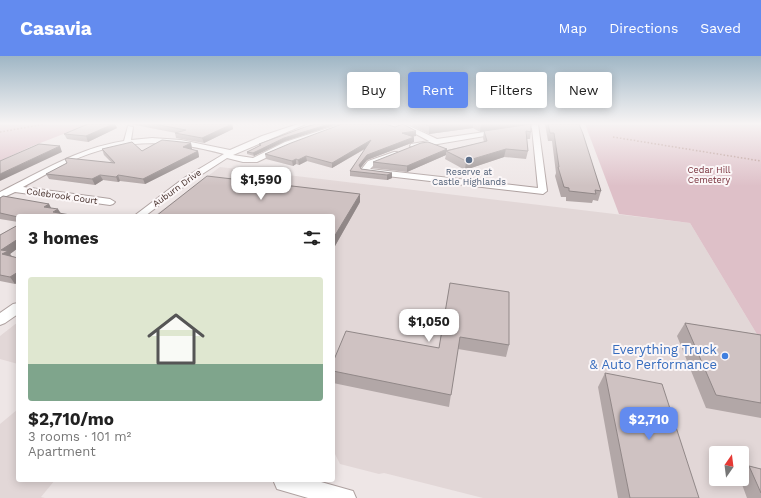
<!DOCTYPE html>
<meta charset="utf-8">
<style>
body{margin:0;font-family:"Work Sans",sans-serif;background:#f2f2f2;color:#222;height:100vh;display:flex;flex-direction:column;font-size:15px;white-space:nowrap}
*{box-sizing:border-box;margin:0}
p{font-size:13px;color:#767676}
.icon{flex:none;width:22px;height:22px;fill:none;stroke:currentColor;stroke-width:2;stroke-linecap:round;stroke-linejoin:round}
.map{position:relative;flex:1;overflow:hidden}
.panel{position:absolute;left:16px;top:158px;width:319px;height:268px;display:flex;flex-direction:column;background:#fff;border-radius:4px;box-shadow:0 2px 10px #0003}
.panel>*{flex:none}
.banner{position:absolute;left:347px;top:16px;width:354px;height:36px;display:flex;gap:8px}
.needle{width:26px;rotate:14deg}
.tools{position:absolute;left:709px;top:390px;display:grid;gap:8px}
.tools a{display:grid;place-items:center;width:40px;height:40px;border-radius:4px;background:#fff;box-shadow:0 2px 10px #0003;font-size:20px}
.price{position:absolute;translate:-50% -34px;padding:0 9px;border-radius:8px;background:#fff;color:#222;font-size:13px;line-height:26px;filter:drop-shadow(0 1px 2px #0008)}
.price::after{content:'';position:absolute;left:50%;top:24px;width:12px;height:9px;margin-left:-6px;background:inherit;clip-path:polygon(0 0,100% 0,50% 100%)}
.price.active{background:#638bef;color:#fff}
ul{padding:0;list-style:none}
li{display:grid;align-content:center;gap:8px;height:212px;padding:0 12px}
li+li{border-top:1px solid #e0e0e0}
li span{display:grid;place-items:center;height:124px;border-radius:4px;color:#555}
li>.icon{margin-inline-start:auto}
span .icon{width:72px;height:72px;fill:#fffc;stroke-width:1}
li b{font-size:17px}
h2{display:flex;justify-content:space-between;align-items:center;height:48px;padding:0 12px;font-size:17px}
.pill{padding:0 14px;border-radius:4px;background:#fff;box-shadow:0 2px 10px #0003;font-size:14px;line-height:36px}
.pill.active{background:#638bef;color:#fff}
header{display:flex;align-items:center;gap:24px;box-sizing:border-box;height:56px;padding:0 20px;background:#638bef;color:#fff}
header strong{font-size:19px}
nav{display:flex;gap:22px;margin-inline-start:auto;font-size:14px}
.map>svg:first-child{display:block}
.built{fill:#e2d7d7;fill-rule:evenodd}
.green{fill:#dec0c8}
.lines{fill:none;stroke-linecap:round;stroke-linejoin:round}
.minor-casing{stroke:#afa2a1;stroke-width:2}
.path{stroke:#b18d87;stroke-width:1.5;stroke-dasharray:1.5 2;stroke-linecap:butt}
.minor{fill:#fff;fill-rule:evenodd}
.wall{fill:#b2a7a7}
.shaded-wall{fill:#918888}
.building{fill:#cfc2c2;stroke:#918888}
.service-dot{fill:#5c6f8a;stroke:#fbf6f7;stroke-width:1.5}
.shop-dot{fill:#3f7fe0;stroke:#fbf6f7;stroke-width:1.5}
.labels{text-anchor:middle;stroke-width:4;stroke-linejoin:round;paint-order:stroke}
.far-park-label{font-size:9px;fill:#772f3a;stroke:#fbf6f7}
.far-service-label{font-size:9px;fill:#4e5e75;stroke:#fbf6f7}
.far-street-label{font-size:9px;fill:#402a25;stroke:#fbf6f7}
.near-shop-label{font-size:13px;fill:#366cbe;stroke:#fbf6f7;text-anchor:end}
</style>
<header>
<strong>Casavia</strong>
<nav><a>Map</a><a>Directions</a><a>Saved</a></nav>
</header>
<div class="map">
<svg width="761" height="442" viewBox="0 0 761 442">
<rect width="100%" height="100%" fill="#eee6e6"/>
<path class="built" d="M220,111L690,167L761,285V442H483L412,424L384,417L379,418L340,408L333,394V160H154ZM716,397H742V423H716Z
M18,266V308L0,303V280Z
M18,353V424H55L41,441L45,442H0V368Z"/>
<path class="green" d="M0,68H89L30,91L0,105Z
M585,68H761V285L690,167L619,158Z"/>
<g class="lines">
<g class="minor-casing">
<path id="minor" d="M298,68H306L233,99L253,102L285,86L341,68H349L291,90L257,106H243L227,102L190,126L145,160H134L184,122L224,98C169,83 121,82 69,106C53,114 38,123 23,131L110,143L115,146L113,148L110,149L15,136L0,143V136C41,116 78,92 124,85L128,70L133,71L131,84L152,82L181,84L230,94L262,80Z
M397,68H405L437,83L538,68L547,135L543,138L361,117L360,115L368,105L394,96H397V100L374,109L370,113L538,132L532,72L414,92L410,90L411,88L429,85Z
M18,247V258L5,267L0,269V257L13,248Z
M275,424H314L353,435L356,442H308L277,433L274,426Z"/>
</g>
<path class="path" d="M0,76L45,68
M613,81L761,105"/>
<use href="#minor" class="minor"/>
</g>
<path class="wall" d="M88,68H115L117,72L88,86L67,83L64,78Z
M130,68H232L233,73L204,87L176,82L175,77H176Z
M316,68H337L285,85L254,100L247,98V96L259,90V88Z
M413,68H529L531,76L530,83H527L528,95L526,103L504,101L465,114L445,103L446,99L407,116L373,112V106L447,93V94L484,86L483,82L484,75L480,76L473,72L429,78L412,70Z
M545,68H579L601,135L598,145L593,144L592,147L566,145V141H561L555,120L556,117L552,85H548Z
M411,80L414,81V86L367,104L360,112L361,113L392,117V122L387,124L350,120V115L365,93L332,112L307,105L299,109L296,108L293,110L266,103L265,98L416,80Z
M191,87L192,93H191L198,95L199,101L145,128L120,125L118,126L103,124L95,129L49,123L46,118L112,107L104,99L102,93L142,95Z
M0,142L49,148L51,152L18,160V166L0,163Z
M360,146L335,190L333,189V160Z
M18,169V192L10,198L12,200L18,202V226L15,228L0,225V179Z
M450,227L509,289L506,301L458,293L449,351L333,327V306L439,292Z
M685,267L761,279V362L706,352L677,280Z
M605,317L699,442H618L598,331Z
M749,410L761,413V442H747L740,423H742V417Z"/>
<path class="shaded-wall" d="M113,68H115L117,72L88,86L86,80Z
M232,68L233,73L204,87L202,82Z
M329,68H337L285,85L254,100L253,97L284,82Z
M448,68H473V72L429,78V70Z
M481,68H529L480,76Z
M416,75V80L402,82V77Z
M414,81V86L367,104L359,114V109L367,99Z
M371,84V89L332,112V107Z
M191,87L192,93L185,96L183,91Z
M60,90L62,96L0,125V118Z
M447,93V95H446V99L407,116V110Z
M506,93L504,101L465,114L466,105Z
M198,95L199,101L145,128L143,123Z
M306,100L307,105L299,109L298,104Z
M296,103V108L293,110L292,105Z
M392,117V122L387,124V119Z
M100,119L103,124L95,129L92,123Z
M118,119L120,125L118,126L116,121Z
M360,138V146L335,190L334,181Z
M49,148L52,154L44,151Z
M58,153L62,159L53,156Z
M18,183V192L10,198L12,201L2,198L1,194Z
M18,216V226L15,228L10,221Z"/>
<path class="building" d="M88,68H113L86,80L64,78Z
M154,68H232L202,82L175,77L186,74Z
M316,68H329L284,82L253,97L247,96L261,89L259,88L305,71Z
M342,68H385L395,71L403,68L416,75L402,77L414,81L367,99L359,109L361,113L392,117L387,119L350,115L371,84L332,107L306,100L298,104L296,103L292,105L265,98L291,87Z
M424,68H448L429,70Z
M531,68V76L526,75L528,95L506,93L466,105L446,95L487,85L484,75Z
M548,68H579L583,78L601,135L595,134L596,138L569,135V132L564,131L558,111H559L554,77H550Z
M162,84L191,87L183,91L198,95L143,123L118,119L116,121L100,119L92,123L46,118L67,107L65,103L67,102L115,107L102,93L132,86L142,95Z
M428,86L447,93L407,110L373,106L421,87Z
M39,88L60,90L0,118V105Z
M207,120L360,138L334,181L333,180V160H156Z
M3,140L49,148L44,151L58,153L53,156L76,160H18V161L0,157V142Z
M18,169V183L1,194L8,195L2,198L18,202V216L10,221L0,219V179Z
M450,227L509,236V289L460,281L451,339L333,315V306L346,275L439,292Z
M685,267L761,279V347L716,339Z
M605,317L662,328L699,442H630Z
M749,410L761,413V437Z"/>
<linearGradient id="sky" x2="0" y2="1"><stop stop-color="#9fb6c5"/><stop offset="0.52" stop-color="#f7f4f4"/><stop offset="1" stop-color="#f7f4f4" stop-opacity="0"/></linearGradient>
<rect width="761" height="130" fill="url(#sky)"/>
<circle class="service-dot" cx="469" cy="104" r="4"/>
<circle class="shop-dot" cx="725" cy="300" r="4"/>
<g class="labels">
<g class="far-park-label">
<text x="709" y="117">Cedar Hill<tspan x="709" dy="10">Cemetery</tspan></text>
</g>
<g class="far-service-label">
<text x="469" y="119">Reserve at<tspan x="469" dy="10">Castle Highlands</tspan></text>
</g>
<g class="far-street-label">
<text transform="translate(177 132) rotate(-36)" y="3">Auburn Drive</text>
<text transform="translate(62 140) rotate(8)" y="3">Colebrook Court</text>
</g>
<g class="near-shop-label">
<text x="717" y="298">Everything Truck<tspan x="717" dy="15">&amp; Auto Performance</tspan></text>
</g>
</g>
</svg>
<div class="tools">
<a><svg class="needle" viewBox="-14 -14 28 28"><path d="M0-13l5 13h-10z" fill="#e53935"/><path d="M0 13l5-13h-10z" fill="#767676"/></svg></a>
</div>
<b class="price" style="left:261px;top:145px">$1,590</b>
<b class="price" style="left:429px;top:287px">$1,050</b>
<b class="price active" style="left:649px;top:385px">$2,710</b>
<div class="banner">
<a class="pill">Buy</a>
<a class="pill active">Rent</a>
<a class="pill">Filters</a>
<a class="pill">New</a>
</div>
<section class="panel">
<h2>3 homes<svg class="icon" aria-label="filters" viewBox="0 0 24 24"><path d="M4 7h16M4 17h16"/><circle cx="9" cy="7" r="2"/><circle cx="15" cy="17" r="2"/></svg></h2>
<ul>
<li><span style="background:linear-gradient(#dfe7d0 70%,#7fa58c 0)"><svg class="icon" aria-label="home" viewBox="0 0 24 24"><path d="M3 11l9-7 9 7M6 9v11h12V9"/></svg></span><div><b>$2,710/mo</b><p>3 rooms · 101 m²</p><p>Apartment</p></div></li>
</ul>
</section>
</div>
